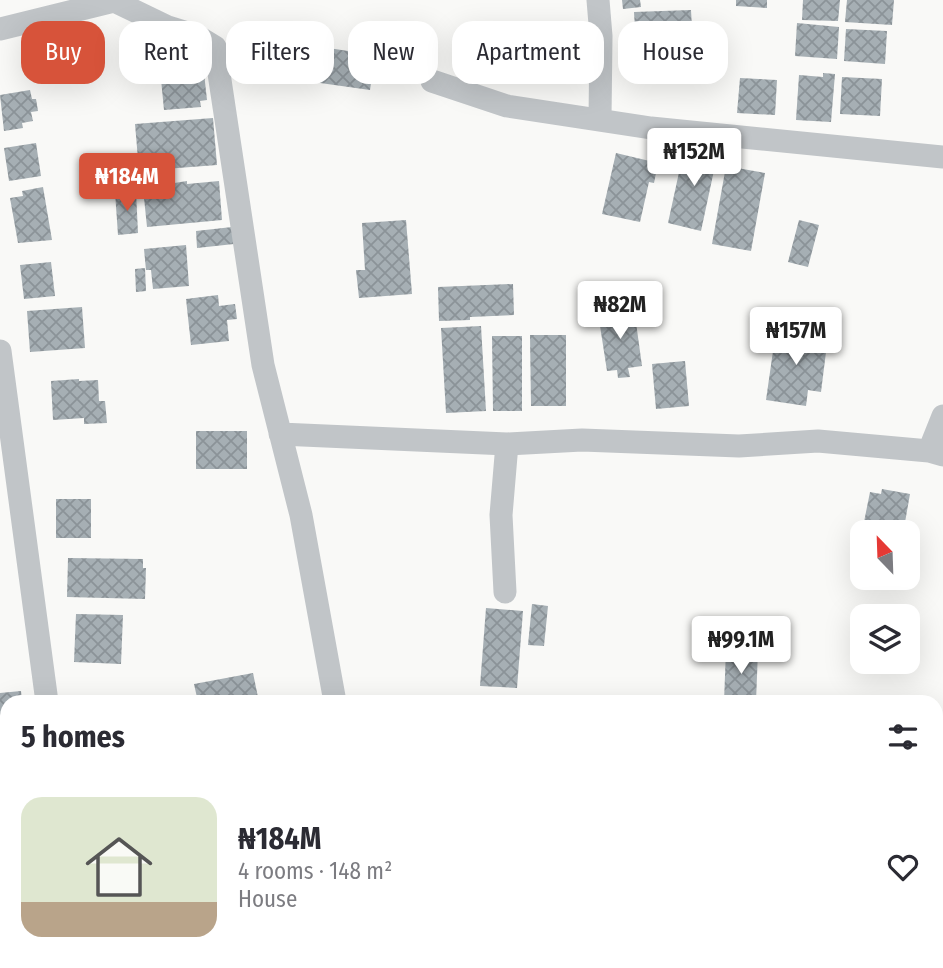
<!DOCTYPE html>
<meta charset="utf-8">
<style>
body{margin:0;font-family:"Fira Sans Condensed",sans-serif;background:#f2f2f3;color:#2b2b33;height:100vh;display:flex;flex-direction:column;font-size:26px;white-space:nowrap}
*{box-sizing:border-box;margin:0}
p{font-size:23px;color:#7c7c81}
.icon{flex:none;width:38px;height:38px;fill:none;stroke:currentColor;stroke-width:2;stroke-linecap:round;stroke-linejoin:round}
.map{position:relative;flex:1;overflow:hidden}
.drawer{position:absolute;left:0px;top:695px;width:943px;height:275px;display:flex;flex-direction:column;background:#fff;border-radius:21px 21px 0 0;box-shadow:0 7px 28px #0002}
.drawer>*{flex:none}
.banner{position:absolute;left:21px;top:21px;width:901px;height:63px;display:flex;gap:14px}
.needle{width:46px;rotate:337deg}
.tools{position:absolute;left:850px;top:520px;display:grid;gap:14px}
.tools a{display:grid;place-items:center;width:70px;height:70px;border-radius:14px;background:#fff;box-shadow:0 7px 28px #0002;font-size:35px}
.price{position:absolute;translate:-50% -60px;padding:0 16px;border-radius:7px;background:#fff;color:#222;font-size:23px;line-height:46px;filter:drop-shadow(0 2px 4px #0008)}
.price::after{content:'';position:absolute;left:50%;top:42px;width:21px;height:16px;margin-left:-10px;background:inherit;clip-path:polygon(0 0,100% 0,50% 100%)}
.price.on{background:#d7533a;color:#fff}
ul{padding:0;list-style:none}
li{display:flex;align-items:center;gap:21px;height:175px;padding:0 21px}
li span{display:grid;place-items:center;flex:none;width:196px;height:140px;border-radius:21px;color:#555}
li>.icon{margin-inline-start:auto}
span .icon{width:84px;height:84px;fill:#fffc;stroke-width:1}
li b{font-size:30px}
h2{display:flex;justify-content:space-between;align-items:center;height:84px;padding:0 21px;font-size:30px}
.tag{padding:0 24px;border-radius:21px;background:#fff;box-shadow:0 7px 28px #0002;font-size:24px;line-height:63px}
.tag.on{background:#d7533a;color:#fff}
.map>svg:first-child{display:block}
.building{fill:url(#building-cross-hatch)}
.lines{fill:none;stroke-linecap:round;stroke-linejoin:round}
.street{stroke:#c1c5c8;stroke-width:23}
</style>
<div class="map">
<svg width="943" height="968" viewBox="0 0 943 968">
<defs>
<pattern id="building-cross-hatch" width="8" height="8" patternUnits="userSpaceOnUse" patternTransform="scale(1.75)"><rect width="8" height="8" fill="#a6afb4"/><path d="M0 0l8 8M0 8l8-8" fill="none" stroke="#8b9398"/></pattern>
</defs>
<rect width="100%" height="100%" fill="#f9f9f7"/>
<path class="building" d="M622,0H640L641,7L623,9Z
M736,0H767V8L736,6Z
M803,0H840L838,21L802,20Z
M847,0H894L892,25L845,22Z
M691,10L692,28L635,30L634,12Z
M797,23L839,27L837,59L795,56Z
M846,29L887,31L885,64L844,61Z
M308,45L375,55L370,90L299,80Z
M203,64L207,100L200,101L201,107L164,110L160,69Z
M823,73L835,74L831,122L796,120L799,75L823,77Z
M842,77L882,79L880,116L840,114Z
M740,78L777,80L775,115L737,113Z
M30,90L32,99H36L38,111L31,112L33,121L22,123L23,128L4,131L0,95Z
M213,118L217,165L139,171L135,124Z
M36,143L41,176L9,181L4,148Z
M701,144L719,147L701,231L668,223L683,154L698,157Z
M616,153L658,163L654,183L649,182L640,222L602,214Z
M726,166L765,173L751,251L712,244Z
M187,181V184L219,181L222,220L147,227L143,188Z
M43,187L52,240L18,243L10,198L23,196L22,191Z
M136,191L138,233L118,235L115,192Z
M406,220L412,294L359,298L356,270H365L362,223Z
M799,220L819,225L808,267L788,262Z
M232,227L234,244L197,248L196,231Z
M186,245L189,286L153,289L151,270H146L144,249Z
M51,262L55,296L24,299L20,265Z
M145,268L146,291L136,292L135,269Z
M513,284L514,315L470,317V320L439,321L438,287Z
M218,295L219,306L235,304L237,319L227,320L229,341L191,345L186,299Z
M82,307L85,348L30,352L27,311Z
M634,308L642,366L628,368L630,377L618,378L617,370L607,371L598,313Z
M481,326L486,411L446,413L441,328Z
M776,330L828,336L821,392L808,390L806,406L766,400Z
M530,335H566V406H531Z
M492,336H522V411H493Z
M685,361L689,406L656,409L652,364Z
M79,379V381L98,380L99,401H105L107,423L84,424V418L53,420L51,381Z
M196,431H247V469H196Z
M882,489L910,494L904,528H909L908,532H862L870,492L881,494Z
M56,499H91V538H56Z
M68,558L143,559V568H146L145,599L67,597Z
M532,604L548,606L544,646L528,645Z
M486,608L523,611L517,688L480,686Z
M76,614L123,615L121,664L74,662Z
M726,649L758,650L756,702H724Z
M253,673L259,702H198L194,684Z
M21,691L22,702H7V727L4,728L5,741H0V693Z
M7,753V801H0V754Z
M495,962H532V968H495Z"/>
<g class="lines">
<path class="street" d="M598,0L601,36L600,118
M116,2L168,27L197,36L215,47L263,365L301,515L335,702
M0,29L118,0
M432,81L507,106L651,128L943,157
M0,351L47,702
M280,434L507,444L582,440L739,446L818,441L929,451L943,455
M929,451L943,416
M505,592L501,515L507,444
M0,849H7
M424,968L428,962
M564,968L566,962"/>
</g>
</svg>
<div class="tools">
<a><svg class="needle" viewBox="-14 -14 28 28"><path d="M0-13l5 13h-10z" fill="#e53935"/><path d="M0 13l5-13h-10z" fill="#7c7c81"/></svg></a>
<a><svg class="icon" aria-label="layers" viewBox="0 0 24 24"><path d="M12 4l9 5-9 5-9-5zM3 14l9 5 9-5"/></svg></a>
</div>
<b class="price" style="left:694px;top:188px">₦152M</b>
<b class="price on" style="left:127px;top:213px">₦184M</b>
<b class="price" style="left:620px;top:341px">₦82M</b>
<b class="price" style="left:796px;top:367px">₦157M</b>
<b class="price" style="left:741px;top:676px">₦99.1M</b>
<div class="banner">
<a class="tag on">Buy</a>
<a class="tag">Rent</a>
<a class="tag">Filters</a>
<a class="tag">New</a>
<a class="tag">Apartment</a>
<a class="tag">House</a>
</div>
<section class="drawer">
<h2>5 homes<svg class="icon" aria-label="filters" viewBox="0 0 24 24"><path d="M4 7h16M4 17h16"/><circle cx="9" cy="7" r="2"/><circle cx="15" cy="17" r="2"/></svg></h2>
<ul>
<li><span style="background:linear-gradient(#dfe7d0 75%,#b9a48a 0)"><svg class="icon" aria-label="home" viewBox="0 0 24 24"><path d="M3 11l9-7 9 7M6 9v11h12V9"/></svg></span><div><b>₦184M</b><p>4 rooms · 148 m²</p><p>House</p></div><svg class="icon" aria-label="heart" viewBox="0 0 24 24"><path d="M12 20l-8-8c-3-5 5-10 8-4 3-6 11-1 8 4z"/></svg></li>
</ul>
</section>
</div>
